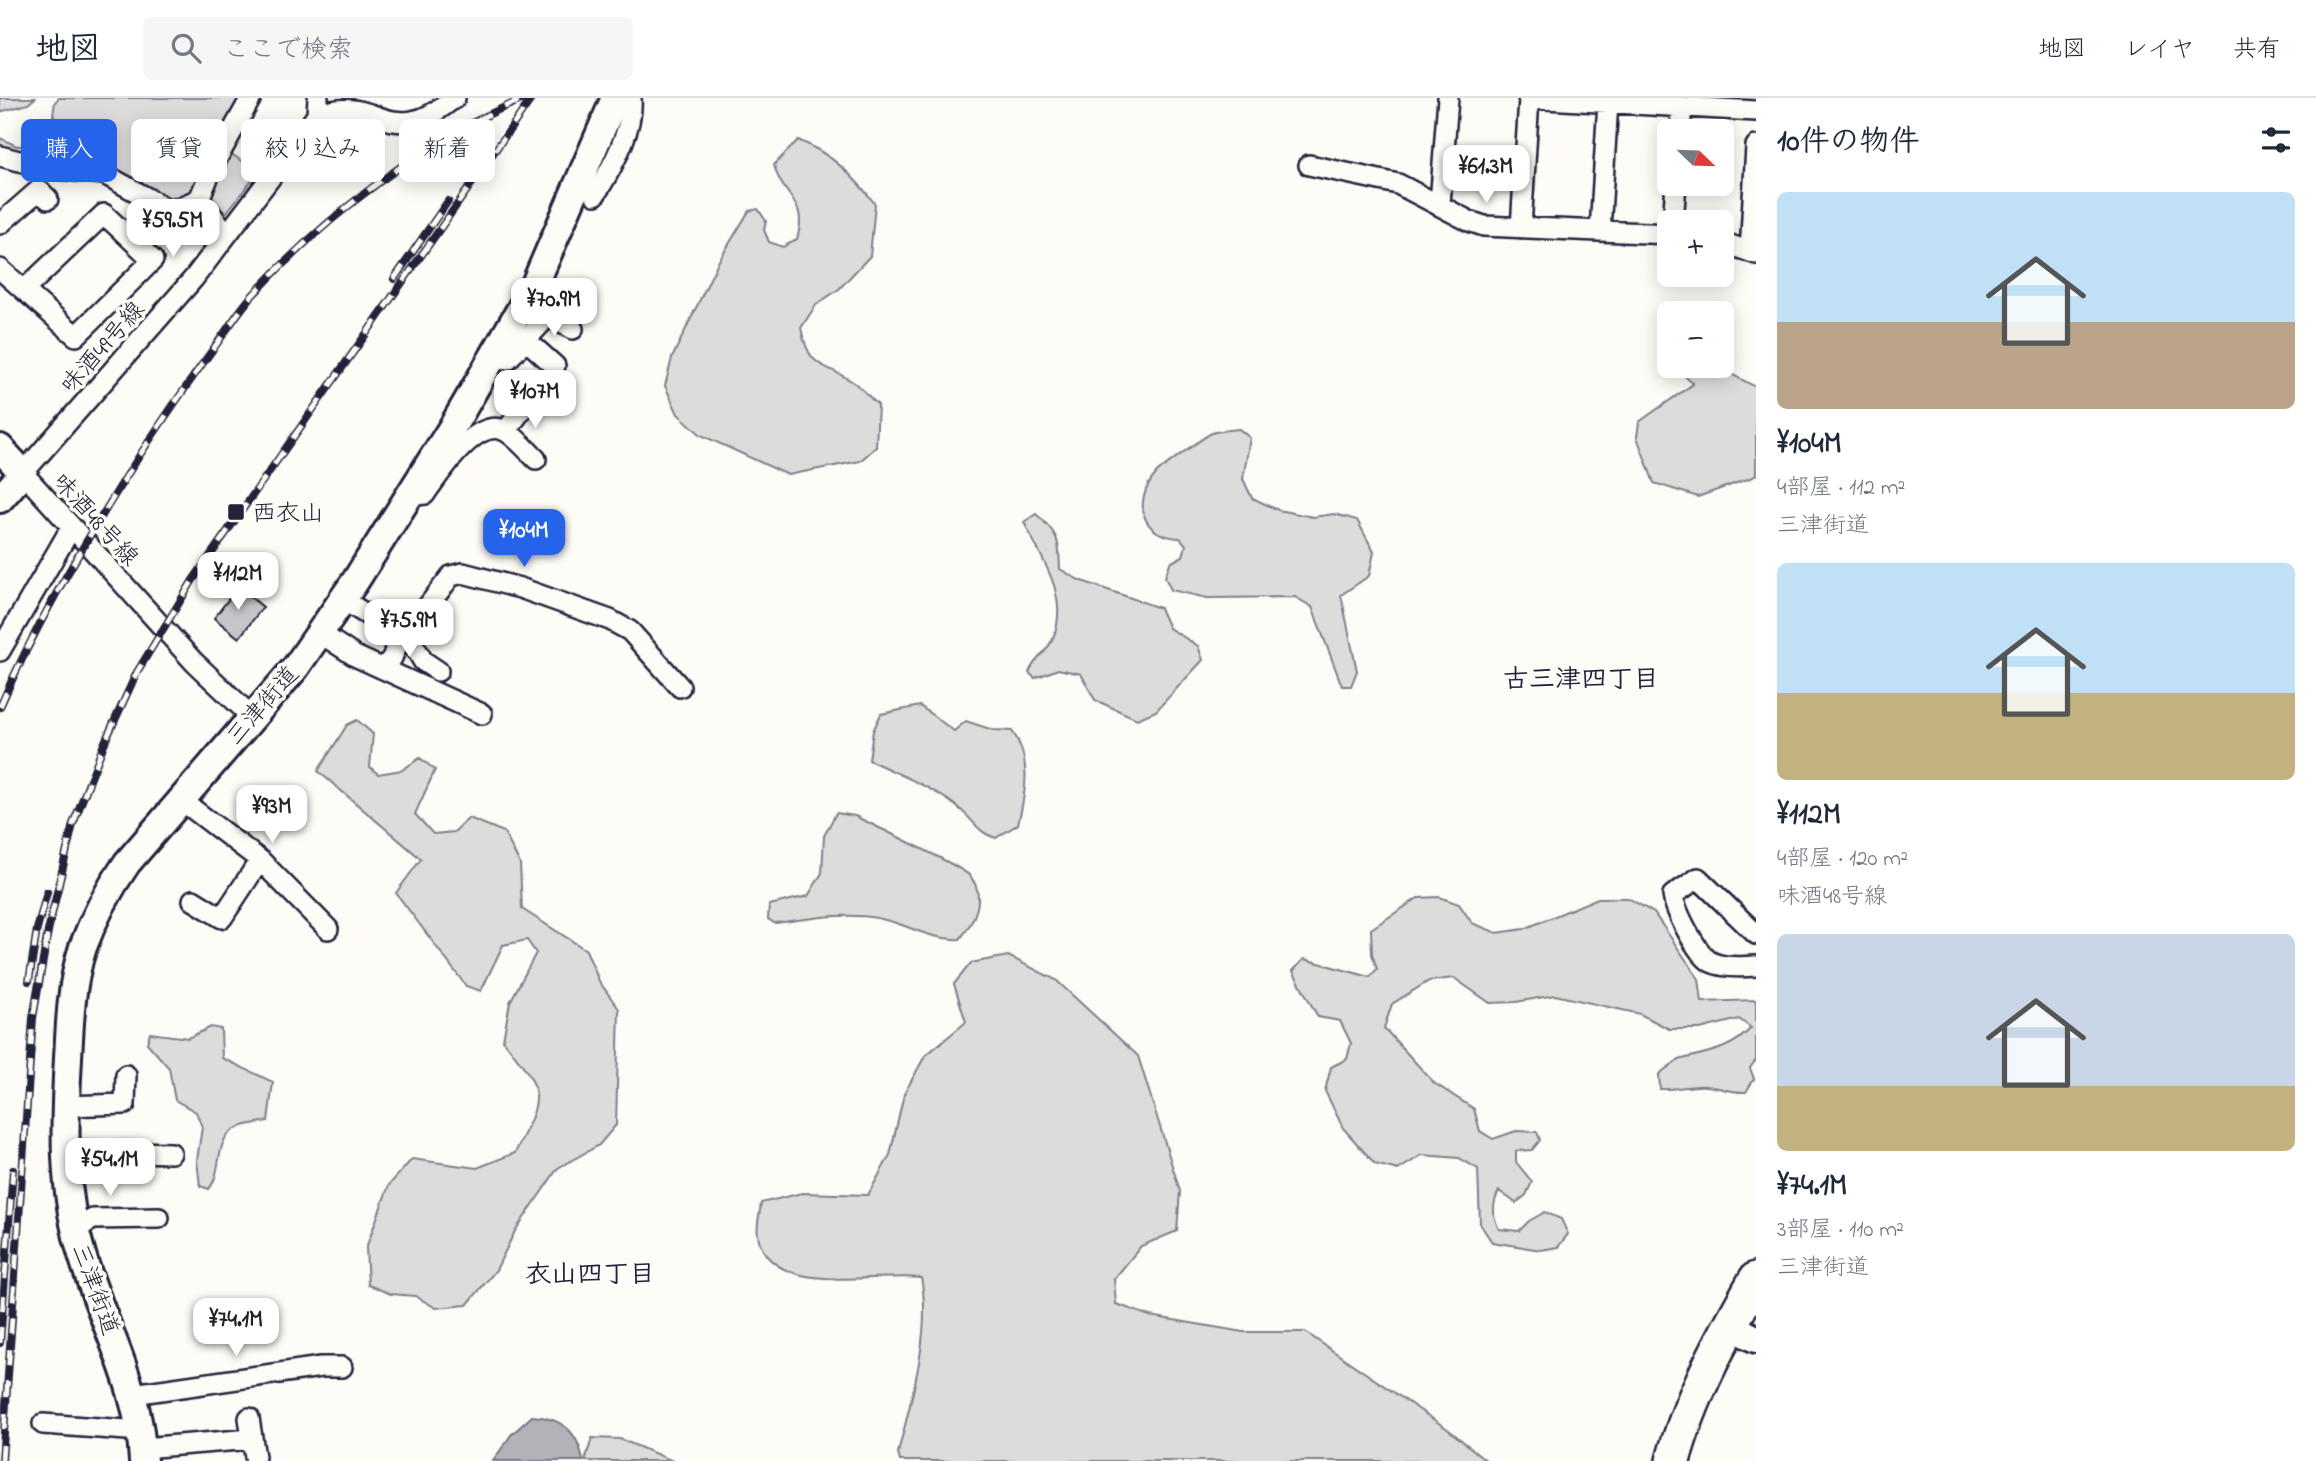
<!DOCTYPE html>
<html lang="ja">
<meta charset="utf-8">
<style>
body{margin:0;font-family:"Indie Flower","Klee One",sans-serif;background:#f6f6f7;color:#1f2937;height:100vh;display:flex;flex-direction:column;font-size:26px;white-space:nowrap}
*{box-sizing:border-box;margin:0}
p{font-size:23px;color:#747a83}
.icon{flex:none;width:38px;height:38px;fill:none;stroke:currentColor;stroke-width:2;stroke-linecap:round;stroke-linejoin:round}
.map{position:relative;flex:1;overflow:hidden}
.sheet{display:flex;flex-direction:column;background:#fff;width:560px}
.sheet>*{flex:none}
.top-card{position:absolute;left:21px;top:21px;width:665px;height:63px;display:flex;gap:14px}
.needle{width:46px;rotate:113deg}
.tools{position:absolute;left:1657px;top:21px;display:grid;gap:14px}
.tools a{display:grid;place-items:center;width:77px;height:77px;border-radius:10px;background:#fff;box-shadow:0 4px 18px #0003;font-size:35px}
.price{position:absolute;translate:-50% -60px;padding:0 16px;border-radius:14px;background:#fff;color:#222;font-size:23px;line-height:46px;filter:drop-shadow(0 2px 4px #0008)}
.price::after{content:'';position:absolute;left:50%;top:42px;width:21px;height:16px;margin-left:-10px;background:inherit;clip-path:polygon(0 0,100% 0,50% 100%)}
.price.selected{background:#2563eb;color:#fff}
ul{padding:0;list-style:none}
li{display:grid;align-content:center;gap:14px;height:371px;padding:0 21px}
li span{display:grid;place-items:center;height:217px;border-radius:10px;color:#555}
li>.icon{margin-inline-start:auto}
span .icon{width:126px;height:126px;fill:#fffc;stroke-width:1}
li b{font-size:30px}
h2{display:flex;justify-content:space-between;align-items:center;height:84px;padding:0 21px;font-size:30px}
.chip{padding:0 24px;border-radius:10px;background:#fff;box-shadow:0 4px 18px #0003;font-size:24px;line-height:63px}
.chip.selected{background:#2563eb;color:#fff}
header{display:flex;align-items:center;gap:42px;box-sizing:border-box;height:98px;padding:0 35px;background:#fff;border-bottom:2px solid #e0e1e3}
header strong{font-size:33px}
nav{display:flex;gap:38px;margin-inline-start:auto;font-size:24px}
.search{width:490px;height:63px;background:#f6f6f7;display:flex;align-items:center;gap:18px;box-sizing:border-box;padding:0 24px;border-radius:10px;color:#747a83;font-size:26px}
main{display:flex;flex:1;min-height:0}
.map>svg:first-child{display:block}
.green{fill:#dddcdb;stroke:#807f8b;stroke-width:2}
.water{fill:#b2b2b7;stroke:#787885;stroke-width:2}
.building{fill:#c6c6c8;stroke:#22223b;stroke-width:2}
.lines{fill:none;stroke-linecap:round;stroke-linejoin:round}
.street-casing{stroke:#22223b;stroke-width:24}
.secondary-casing{stroke:#22223b;stroke-width:32}
.highway-casing{stroke:#22223b;stroke-width:38}
.street{stroke:#fdfcf7;stroke-width:19}
.secondary{stroke:#fdfcf7;stroke-width:26}
.highway{stroke:#fdfcf7;stroke-width:33}
.rail-casing{stroke:#22223b;stroke-width:8}
.rail{stroke:#fdfcf7;stroke-width:5;stroke-dasharray:16;stroke-linecap:butt}
.poi-dot{fill:#22223b;stroke:#fdfcf7;stroke-width:2.5}
.labels{text-anchor:middle;stroke-width:7;stroke-linejoin:round;paint-order:stroke}
.street-label{font-size:24px;fill:#22223b;stroke:#fdfcf7}
.poi-label{font-size:24px;fill:#22223b;stroke:#fdfcf7;text-anchor:start}
.neighbourhood-label{font-size:26px;font-weight:bold;fill:#22223b;stroke:#fdfcf7}
</style>
<header>
<strong>地図</strong>
<div class="search"><svg class="icon" aria-label="search" viewBox="0 0 24 24"><circle cx="10" cy="10" r="6"/><path d="M15 15l6 6"/></svg>ここで検索</div>
<nav><a>地図</a><a>レイヤ</a><a>共有</a></nav>
</header>
<main>
<div class="map">
<svg width="1756" height="1363" viewBox="0 0 1756 1363">
<rect width="100%" height="100%" fill="#fdfcf7"/>
<filter id="ink" filterUnits="userSpaceOnUse"><feTurbulence type="fractalNoise" baseFrequency=".0143" numOctaves="2"/><feDisplacementMap in="SourceGraphic" scale="14" xChannelSelector="R" yChannelSelector="G"/><feConvolveMatrix kernelMatrix="1 2 1 2 8 2 1 2 1" color-interpolation-filters="sRGB"/></filter>
<g filter="url(#ink)">
<path class="green" d="M0,0H35L28,6L0,14Z
M59,0H247L221,49L258,74L226,115L209,106C160,134 140,86 98,71C71,62 29,61 0,56V40L17,48L58,45L64,33L53,17L55,4Z
M798,42C832,56 853,77 875,106L870,158L839,191L816,207L801,230C810,273 822,263 853,284C862,290 870,300 878,307L876,349L860,363L788,377L701,337L678,316L665,288L672,260L717,166L749,113L758,111L766,123L764,132L769,144L783,149L797,141C809,102 782,100 774,67Z
M1675,268H1716L1756,289V377L1753,379L1698,399L1654,385L1637,339L1639,324L1693,286Z
M1239,331L1250,340L1243,381L1252,400L1278,412L1313,419L1334,416L1357,422L1374,454L1369,478L1341,497L1357,573L1351,588H1342L1312,509L1295,499L1207,500L1171,492L1165,479L1170,465L1183,458L1186,447L1180,440C1141,439 1132,404 1156,376C1161,370 1205,338 1212,335C1220,332 1231,332 1239,331Z
M1036,416C1059,436 1059,442 1060,471L1079,482L1160,510L1169,530L1198,548L1203,562L1156,613L1137,621L1095,602L1081,576L1058,571L1035,580L1029,575C1034,559 1045,559 1053,540C1070,498 1042,462 1024,424Z
M920,608L954,633L966,623L993,632L1012,633C1032,660 1026,694 1018,726L996,740C976,733 977,726 962,713C936,690 900,677 869,662L873,633L881,616Z
M357,622L373,636L370,669L378,676L402,672L420,660L435,672L415,716L433,736L454,734L469,720L504,734L520,766L522,811L586,852L599,883L619,911L616,1027L599,1047L558,1070L515,1133L496,1172L467,1207L436,1210L415,1198L391,1196L368,1187L366,1150L389,1087L412,1061L477,1070L515,1055C545,994 545,995 503,942L510,904L536,855L527,842L503,847L481,893L466,888L396,795L421,761L318,673L347,627Z
M836,715L855,718C874,728 960,767 970,778C987,799 974,824 960,841C931,843 906,825 877,820C844,814 808,821 774,825L768,821L769,807L808,798L822,775L824,738Z
M1439,799L1459,806L1472,825L1497,835L1524,831L1598,800H1628L1654,815L1699,881L1702,904L1756,902V962L1750,970L1754,981L1746,994C1731,995 1720,989 1706,988C1695,986 1675,992 1660,991L1659,976C1666,971 1674,964 1682,961C1709,954 1731,952 1751,930L1739,921L1700,931H1669L1640,916L1555,897L1516,904L1490,905L1454,880L1429,883L1392,906L1384,930L1434,985L1474,1011L1480,1033L1493,1041L1516,1033L1537,1034L1540,1042L1532,1052L1516,1053V1064L1532,1084L1526,1097L1516,1105L1499,1093C1492,1106 1492,1118 1499,1131L1519,1133L1529,1123L1545,1114L1561,1121L1568,1136L1558,1149L1541,1152L1492,1144L1480,1126L1478,1071L1459,1060L1422,1057L1398,1072L1375,1066L1343,1030L1325,993L1331,969L1347,961L1351,945L1340,923L1318,919L1293,873L1304,861L1370,879L1377,871L1372,856L1371,831L1418,800Z
M1008,858L1056,882L1138,958L1180,1093L1177,1133L1141,1148L1114,1181L1116,1206L1150,1218L1243,1234H1305L1449,1332L1487,1363H900L898,1355C911,1303 932,1232 921,1180C877,1174 768,1201 758,1137C756,1128 760,1115 761,1105L802,1095L868,1097L890,1057L904,996L925,958L966,924L954,886L971,865Z
M211,929L221,931L222,960L273,984L268,1023C258,1025 244,1026 235,1031C214,1042 223,1074 209,1091L200,1088L197,1062L202,1029L196,1014L175,1002L169,970L147,945L150,935L188,940Z
M592,1340L620,1341L673,1363H585Z"/>
<path class="water" d="M532,1318C562,1320 578,1333 583,1363H493L511,1337Z"/>
<path class="building" d="M238,489L263,509L239,540L214,520Z"/>
<g class="lines">
<g class="street-casing">
<path id="street" d="M1528,0L1756,13
M317,17C365,0 377,29 412,23C429,21 441,9 455,0
M1680,33L1682,9
M0,58L42,69L104,76L171,113L199,101L227,136
M1309,67L1398,86L1469,123L1484,128L1670,136
M595,97C611,72 634,30 631,0
M199,101L215,64L251,0
M1440,106L1448,0
M1673,124L1676,86
M0,126L39,92L48,101
M1521,130L1529,0
M1600,133L1608,4
M1722,144L1756,156
M1750,154L1756,48
M0,171L76,238L153,162L104,116L24,192
M526,242L555,268
M493,259L508,261L548,218L573,231
M506,333L532,298
M409,398L425,396C439,376 478,315 507,334C518,341 527,352 536,361
M343,502L412,544L423,563L438,573
M320,535L355,558L482,616
M0,553L71,430
M383,571L392,560L401,537L410,531L451,478L463,475L520,490L610,522L630,533L680,589
M252,619L194,564L23,375L194,180L303,37L317,17L318,0
M181,702L260,762L328,831
M193,802L222,820L260,762
M1756,836L1698,780L1673,797C1675,813 1697,856 1711,864C1723,870 1744,869 1756,868
M65,1008L125,1006L126,977
M64,1052L171,1055
M74,1132L93,1121L159,1120
M133,1296L321,1269H342
M249,1320L255,1359
M43,1326L141,1333
M142,1350L252,1341"/>
</g>
<g class="secondary-casing">
<path id="secondary" d="M0,350L23,375L0,401
M1730,1228L1756,1241
M143,1363C140,1290 104,1229 83,1160C62,1094 64,1029 68,960C70,923 71,885 83,849C94,819 109,791 127,765L296,569L356,482L453,328L535,186L615,0"/>
</g>
<g class="highway-casing">
<path id="highway" d="M1673,1363C1690,1299 1723,1239 1756,1181"/>
</g>
<use href="#street" class="street"/>
<use href="#secondary" class="secondary"/>
<use href="#highway" class="highway"/>
<g class="rail-casing">
<path id="rail" d="M394,181L448,103
M0,609C33,532 75,461 119,390C148,343 179,298 211,254C225,235 237,215 252,198C324,120 427,39 526,0
M29,883L37,831L47,794
M0,1245L13,1072
M2,1363L33,920L48,833L73,726L104,646L137,574L193,482L532,0"/>
</g>
<use href="#rail" class="rail"/>
</g>
</g>
<rect class="poi-dot" x="227" y="405" width="18" height="18" rx="3.5"/>
<g class="labels">
<g class="street-label">
<text transform="translate(102 249) rotate(-49)" y="8">味酒49号線</text>
<text transform="translate(96 421) rotate(48)" y="8">味酒48号線</text>
<text transform="translate(262 607) rotate(-49)" y="8">三津街道</text>
<text transform="translate(96 1191) rotate(70)" y="8">三津街道</text>
</g>
<g class="poi-label">
<text x="252" y="422">西衣山</text>
</g>
<g class="neighbourhood-label">
<text x="1581" y="589">古三津四丁目</text>
<text x="590" y="1184">衣山四丁目</text>
</g>
</g>
</svg>
<div class="tools">
<a><svg class="needle" viewBox="-14 -14 28 28"><path d="M0-13l5 13h-10z" fill="#e53935"/><path d="M0 13l5-13h-10z" fill="#747a83"/></svg></a>
<a>+</a>
<a>−</a>
</div>
<b class="price" style="left:1486px;top:107px">¥61.3M</b>
<b class="price" style="left:173px;top:161px">¥59.5M</b>
<b class="price" style="left:554px;top:240px">¥70.9M</b>
<b class="price" style="left:535px;top:332px">¥107M</b>
<b class="price selected" style="left:524px;top:471px">¥104M</b>
<b class="price" style="left:238px;top:514px">¥112M</b>
<b class="price" style="left:409px;top:561px">¥75.9M</b>
<b class="price" style="left:272px;top:747px">¥93M</b>
<b class="price" style="left:110px;top:1100px">¥54.1M</b>
<b class="price" style="left:236px;top:1260px">¥74.1M</b>
<div class="top-card">
<a class="chip selected">購入</a>
<a class="chip">賃貸</a>
<a class="chip">絞り込み</a>
<a class="chip">新着</a>
</div>
</div>
<section class="sheet">
<h2>10件の物件<svg class="icon" aria-label="filters" viewBox="0 0 24 24"><path d="M4 7h16M4 17h16"/><circle cx="9" cy="7" r="2"/><circle cx="15" cy="17" r="2"/></svg></h2>
<ul>
<li><span style="background:linear-gradient(#bfe0f5 60%,#b9a48a 0)"><svg class="icon" aria-label="home" viewBox="0 0 24 24"><path d="M3 11l9-7 9 7M6 9v11h12V9"/></svg></span><div><b>¥104M</b><p>4部屋 · 112 m²</p><p>三津街道</p></div></li>
<li><span style="background:linear-gradient(#bfe0f5 60%,#c2b280 0)"><svg class="icon" aria-label="home" viewBox="0 0 24 24"><path d="M3 11l9-7 9 7M6 9v11h12V9"/></svg></span><div><b>¥112M</b><p>4部屋 · 120 m²</p><p>味酒48号線</p></div></li>
<li><span style="background:linear-gradient(#c9d6e8 70%,#c2b280 0)"><svg class="icon" aria-label="home" viewBox="0 0 24 24"><path d="M3 11l9-7 9 7M6 9v11h12V9"/></svg></span><div><b>¥74.1M</b><p>3部屋 · 110 m²</p><p>三津街道</p></div></li>
</ul>
</section>
</main>
